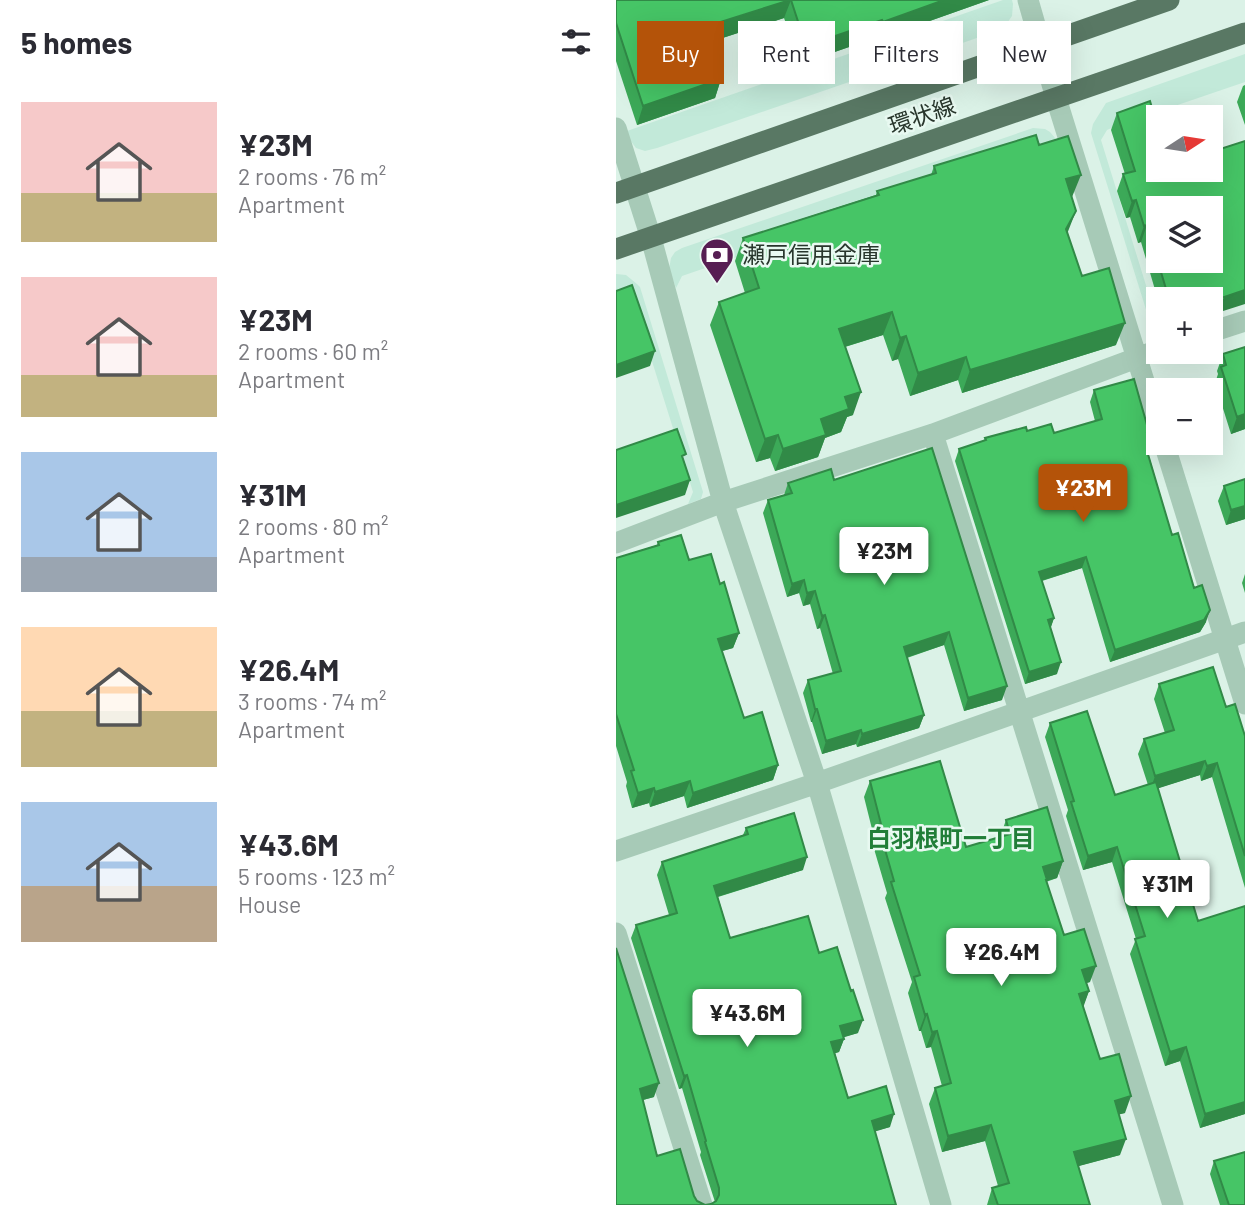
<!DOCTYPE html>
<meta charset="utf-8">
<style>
body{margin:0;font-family:Barlow,"Noto Sans JP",sans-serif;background:#f7f7f7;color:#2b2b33;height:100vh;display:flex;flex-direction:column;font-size:26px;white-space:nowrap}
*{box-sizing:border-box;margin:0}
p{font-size:23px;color:#7c7c81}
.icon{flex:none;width:38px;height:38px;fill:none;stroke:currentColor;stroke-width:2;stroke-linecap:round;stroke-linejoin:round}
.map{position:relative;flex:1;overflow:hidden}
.details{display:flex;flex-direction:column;background:#fff;width:616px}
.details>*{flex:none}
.hud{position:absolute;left:21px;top:21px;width:502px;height:63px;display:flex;gap:14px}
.needle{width:46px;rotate:78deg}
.controls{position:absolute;left:530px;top:105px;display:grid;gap:14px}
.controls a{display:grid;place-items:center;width:77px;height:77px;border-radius:0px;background:#fff;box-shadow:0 7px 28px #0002;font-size:35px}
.price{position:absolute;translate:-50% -60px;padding:0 16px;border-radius:7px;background:#fff;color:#222;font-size:23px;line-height:46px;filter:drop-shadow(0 2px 4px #0008)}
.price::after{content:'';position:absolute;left:50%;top:42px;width:21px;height:16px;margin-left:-10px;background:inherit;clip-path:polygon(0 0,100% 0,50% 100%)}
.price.current{background:#b45309;color:#fff}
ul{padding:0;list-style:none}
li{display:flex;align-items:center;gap:21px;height:175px;padding:0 21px}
li span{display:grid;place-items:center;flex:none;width:196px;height:140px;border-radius:0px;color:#555}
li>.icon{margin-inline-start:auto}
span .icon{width:84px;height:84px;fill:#fffc;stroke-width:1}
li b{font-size:30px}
h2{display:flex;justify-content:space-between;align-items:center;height:84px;padding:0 21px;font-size:30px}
.pill{padding:0 24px;border-radius:0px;background:#fff;box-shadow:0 7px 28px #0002;font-size:24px;line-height:63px}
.pill.current{background:#b45309;color:#fff}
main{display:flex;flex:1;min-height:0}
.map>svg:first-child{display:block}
.plaza{fill:#c2e9d9}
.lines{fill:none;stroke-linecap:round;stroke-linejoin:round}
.street{stroke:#a7cab7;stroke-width:21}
.primary{stroke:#597864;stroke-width:21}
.wall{fill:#3ca958}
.shaded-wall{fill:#318a47}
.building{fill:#46c566;stroke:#318a47;stroke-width:2;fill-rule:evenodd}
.labels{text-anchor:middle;stroke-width:5;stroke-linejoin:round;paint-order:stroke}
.street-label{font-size:23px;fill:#28362c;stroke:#e8f9f1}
.poi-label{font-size:23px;fill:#28362c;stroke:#e8f9f1;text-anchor:start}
.neighbourhood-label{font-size:24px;font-weight:bold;fill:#217e38;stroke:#e8f9f1}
</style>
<main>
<section class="details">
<h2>5 homes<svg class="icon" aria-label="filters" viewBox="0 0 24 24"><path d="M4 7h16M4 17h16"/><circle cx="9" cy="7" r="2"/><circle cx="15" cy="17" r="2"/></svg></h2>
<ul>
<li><span style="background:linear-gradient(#f6c9c9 65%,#c2b280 0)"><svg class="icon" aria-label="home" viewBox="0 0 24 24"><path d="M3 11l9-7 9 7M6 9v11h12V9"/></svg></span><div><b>¥23M</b><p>2 rooms · 76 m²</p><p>Apartment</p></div></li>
<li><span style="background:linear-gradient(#f6c9c9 70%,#c2b280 0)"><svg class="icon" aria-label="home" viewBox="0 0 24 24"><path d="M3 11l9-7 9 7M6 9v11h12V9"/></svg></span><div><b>¥23M</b><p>2 rooms · 60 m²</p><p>Apartment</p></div></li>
<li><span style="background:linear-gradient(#a9c7e8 75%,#9aa5b1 0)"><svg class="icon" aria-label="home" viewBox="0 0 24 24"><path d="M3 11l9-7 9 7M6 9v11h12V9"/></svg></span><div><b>¥31M</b><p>2 rooms · 80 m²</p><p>Apartment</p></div></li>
<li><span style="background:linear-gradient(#ffd9b3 60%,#c2b280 0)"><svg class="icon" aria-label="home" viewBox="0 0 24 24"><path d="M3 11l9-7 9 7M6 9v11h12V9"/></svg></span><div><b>¥26.4M</b><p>3 rooms · 74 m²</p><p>Apartment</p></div></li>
<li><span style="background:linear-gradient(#a9c7e8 60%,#b9a48a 0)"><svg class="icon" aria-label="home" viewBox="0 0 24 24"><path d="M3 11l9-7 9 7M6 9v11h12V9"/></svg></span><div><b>¥43.6M</b><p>5 rooms · 123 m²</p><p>House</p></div></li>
</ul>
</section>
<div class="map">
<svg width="629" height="1205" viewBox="0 0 629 1205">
<rect width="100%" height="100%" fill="#dbf2e7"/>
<path class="plaza" d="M387,0H396L397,4L396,16L387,29L41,148L29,151L20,148L14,140L11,131Z
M629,54V82L500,126L491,130L485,140L542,324V336L537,332L475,133L477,124L490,103Z
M417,128L429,129L434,132L439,138L443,155L264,208L66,276L60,288L53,269L55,258L59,252L66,248Z
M0,274L10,275L21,284L24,287L87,492L85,499L72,504L77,492L18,304L0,299Z"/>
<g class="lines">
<path class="street" d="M412,0L440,98L542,426
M0,128L35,238L107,502L201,783L325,1205
M595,332L629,321
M317,434L557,1205
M548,443L629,704
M0,543L107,502L317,434L542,350
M0,851L201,783L629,632
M0,933L86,1205"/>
<path class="primary" d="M0,193L553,0
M0,249L629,33"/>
</g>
<path class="wall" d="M0,0H373L260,40L259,38L184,64L168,18L94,42L105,79L99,98L21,125L0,61Z
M629,85V125L621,102L627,86Z
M501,113L604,312L603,316L595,319V299H542V300L525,242L522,243L514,217L510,218L501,191L507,174H509L495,130Z
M423,145L456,197L451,233L466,276L500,345L346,393L342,380L294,396L282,359L276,361L267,335L229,347L237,415L231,417L225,432L209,438L202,457L159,471L154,458L140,462L94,325L103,302L129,293L119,261L127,238L260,195L261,191L315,175L318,166Z
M629,347V429L615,434L599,383L602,374L601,371L607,354Z
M478,390L532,437L533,456L556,535L578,588L590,622L584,632L494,662L466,568L426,581L438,618L434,629L441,674L409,684L339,461L343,449L368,441L369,438L411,431L438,433L479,421L474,402Z
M629,479V519L610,525L602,501L608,486Z
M218,480L386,700L348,711L328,645L291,658L308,715L303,728L241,747L240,744L206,754L196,722H195L187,693L192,680L217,674L204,628L201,629L194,604L187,606L183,593L171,597L147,513L152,500L168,495L172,483Z
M42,542L73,560L104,584L123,633L117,648L106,651L128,718L162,765L157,780L71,808L68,796L34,807L33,803L16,808L10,786L11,782L0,746V558L41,545Z
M629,574V593L626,583Z
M543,684L610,707L629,736V888L596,777L585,781L584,775L542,788L629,1114L584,1128L564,1061L549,1066L514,954L520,939L496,862L467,870L450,816L452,810L429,737L434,723L499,795L532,785L522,754L528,739L549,733L538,699Z
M254,781L350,847L384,837L390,820L447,861L441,878L430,882L448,935L474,982L470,983L473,991L467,1006L484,1059L509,1113L503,1114L504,1155L462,1166L474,1205H371L376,1188L382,1186L369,1141L326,1152L313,1104L319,1088L326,1086L315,1047L310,1048L305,1031H303L292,993L296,982L269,898L271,893L256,842L258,837L248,797Z
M130,828L187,870L102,897L114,938L203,953L242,1033L227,1037L228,1039L223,1052L219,1053L232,1098L274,1127L259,1131L280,1205H0V948L38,1097L27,1100L41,1156L78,1196L81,1201L89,1205L95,1204L99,1202L84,1155L85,1152L66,1088L63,1089L15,938L20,925L53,915L41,875L46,862L127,835Z
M598,1161L629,1205H604L594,1174Z"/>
<path class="shaded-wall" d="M175,0L168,18L82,46L89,27Z
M328,0H373L260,40L267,22Z
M266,20L259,38L184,64L190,46Z
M105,79L99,98L21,125L27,106Z
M465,175L456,197L442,202L450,179Z
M520,200L514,217L510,218L516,201Z
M460,211L451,234L450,229Z
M531,225L525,242L522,243L528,226Z
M629,290V304L604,312L603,316L595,319V305L608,297Z
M276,312L267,335L215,351L223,329Z
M509,323L500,345L346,393L354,370Z
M290,336L282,359L276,361L284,338Z
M39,351L34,366L0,378V365Z
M350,357L342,380L294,396L302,373Z
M245,392L237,415L231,417L225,432L209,438L202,457L159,471L167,449L205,419L229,397Z
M629,414V429L615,434L621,417Z
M162,435L154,458L140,462L149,439Z
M74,480L69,495L0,518V505Z
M629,506V519L610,525L615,510Z
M470,557L466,568L418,583L423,572Z
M188,580L183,593L171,597L176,584Z
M199,591L194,604L187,606L191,593Z
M594,610L590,622L584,632L494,662L499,650Z
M209,615L204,628L201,629L206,616Z
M438,618L434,630L432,620Z
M333,632L328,645L283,660L288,647Z
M123,633L117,648L96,654L102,639Z
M445,662L441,674L409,684L413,672Z
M391,686L386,700L348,711L352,698Z
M199,709H201L196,722H195Z
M308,715L303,728L241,747L246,734Z
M245,730L240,744L206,754L210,741Z
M589,761L584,775L534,791L539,776Z
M601,763L596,777L585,781L591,766Z
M162,765L157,780L71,808L77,793Z
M74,781L68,796L34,807L39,792Z
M38,788L33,803L16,808L22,793Z
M501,847L496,862L467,870L472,856Z
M191,857L187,870L94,899L98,886Z
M447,861L441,878L430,881L425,896L427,867Z
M480,966L474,982L460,986L466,970Z
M473,991L467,1008L463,994Z
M311,1014L305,1031H303L309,1015Z
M247,1020L242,1033L219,1040L224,1026Z
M321,1031L315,1047L310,1048L316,1032Z
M228,1039L223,1052L210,1056L215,1042Z
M570,1047L564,1061L549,1066L554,1052Z
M71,1075L66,1088L63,1089L68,1076Z
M43,1083L38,1097L19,1102L24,1089Z
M515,1096L509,1113L493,1117L499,1101Z
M629,1102V1114L584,1128L589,1114Z
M278,1114L274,1127L251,1134L256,1121Z
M375,1125L369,1141L326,1152L332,1136Z
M510,1139L504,1155L452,1169L458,1152Z"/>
<path class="building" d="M0,0H174L89,27L105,79L27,106L0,23Z
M175,0H328L267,22L266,20L190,46Z
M534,101L542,129V170H595V152L629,141V290L608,297L609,299L595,305V299H553L531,225L528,226L520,200L516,201L507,174L519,171L501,113ZM542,208H595V261H542Z
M420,135L423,145L452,136L465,175L450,179L460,211L450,229L466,276L493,268L509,323L354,370L350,357L302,373L290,336L284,338L276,312L223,329L245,392L229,397L233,409L205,419L210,435L167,449L162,435L149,439L103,302L143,288L127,238L263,195L261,191L320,173L318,166Z
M16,285L39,351L0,365V291Z
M629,347V414L621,417L605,367L610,365L607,354Z
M518,379L533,432L531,433L535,449L531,451L556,535L562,533L578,588L586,585L594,610L588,620L499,650L470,557L423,572L438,618L432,620L445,662L413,672L343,449L370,440L369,438L410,427L411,431L435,424L438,433L486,419L478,390Z
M61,429L70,454L66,456L74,480L0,505V450Z
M316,448L391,686L352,698L333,632L288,647L308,715L246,734L245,730L210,741L201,709H199L192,680L225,671L209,615L206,616L199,591L191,593L188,580L176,584L152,500L176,493L172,483L215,469L218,480Z
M629,479V506L615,510L608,486Z
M65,535L73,560L95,554L104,584L108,582L123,633L102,639L128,718L146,712L162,765L77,793L74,781L39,792L38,788L22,793L15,771L18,770L0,714V558L43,545L42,542Z
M597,667L610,707L619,704L629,736V856L601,763L591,766L589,761L539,776L528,739L558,730L543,684Z
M471,711L499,795L540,782L582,921L629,906V1102L589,1114L570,1047L554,1052L519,939L529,936L501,847L472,856L455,802L458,801L434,723Z
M324,761L350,847L394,834L390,820L431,807L447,861L427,867L431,880H430L448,935L468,929L480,966L466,970L473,991L463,994L484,1059L503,1054L515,1096L499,1101L510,1139L458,1152L474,1205H382L376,1188L393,1183L375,1125L332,1136L319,1088L335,1083L321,1031L316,1032L311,1014L309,1015L298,977L304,975L275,882L278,881L262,825L265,824L254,781Z
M178,813L191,857L98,886L114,938L192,916L203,953L221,947L235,991L237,990L247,1020L224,1026L228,1039L215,1042L232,1098L270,1086L278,1114L256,1121L280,1205H0V948L43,1083L24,1089L41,1156L64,1149L78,1196L81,1201L89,1205L95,1204L100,1201L103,1195V1188L89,1142L90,1141L71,1075L68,1076L20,925L61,913L46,862L132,834L130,828Z
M629,1152V1205H613L598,1161Z"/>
<defs>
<g id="bank-pin" transform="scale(1.75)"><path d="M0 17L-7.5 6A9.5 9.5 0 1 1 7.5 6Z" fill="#571e53" stroke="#e8f9f1"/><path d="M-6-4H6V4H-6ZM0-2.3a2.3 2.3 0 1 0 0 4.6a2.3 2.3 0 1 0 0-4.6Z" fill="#fff"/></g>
</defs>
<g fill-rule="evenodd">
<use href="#bank-pin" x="101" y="255"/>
</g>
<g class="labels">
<g class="street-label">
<text transform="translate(306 116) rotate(-19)" y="8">環状線</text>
</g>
<g class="poi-label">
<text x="126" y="263">瀬戸信用金庫</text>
</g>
<g class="neighbourhood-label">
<text x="335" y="847">白羽根町一丁目</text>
</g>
</g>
</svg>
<div class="controls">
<a><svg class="needle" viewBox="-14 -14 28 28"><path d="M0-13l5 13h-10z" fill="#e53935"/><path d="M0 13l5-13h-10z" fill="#7c7c81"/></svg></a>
<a><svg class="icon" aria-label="layers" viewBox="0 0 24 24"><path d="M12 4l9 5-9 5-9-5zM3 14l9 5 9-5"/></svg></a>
<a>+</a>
<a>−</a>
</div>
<b class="price current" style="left:467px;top:524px">¥23M</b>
<b class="price" style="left:268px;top:587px">¥23M</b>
<b class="price" style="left:551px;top:920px">¥31M</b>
<b class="price" style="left:385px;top:988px">¥26.4M</b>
<b class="price" style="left:131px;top:1049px">¥43.6M</b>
<div class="hud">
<a class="pill current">Buy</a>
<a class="pill">Rent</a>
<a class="pill">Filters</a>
<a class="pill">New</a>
</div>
</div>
</main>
